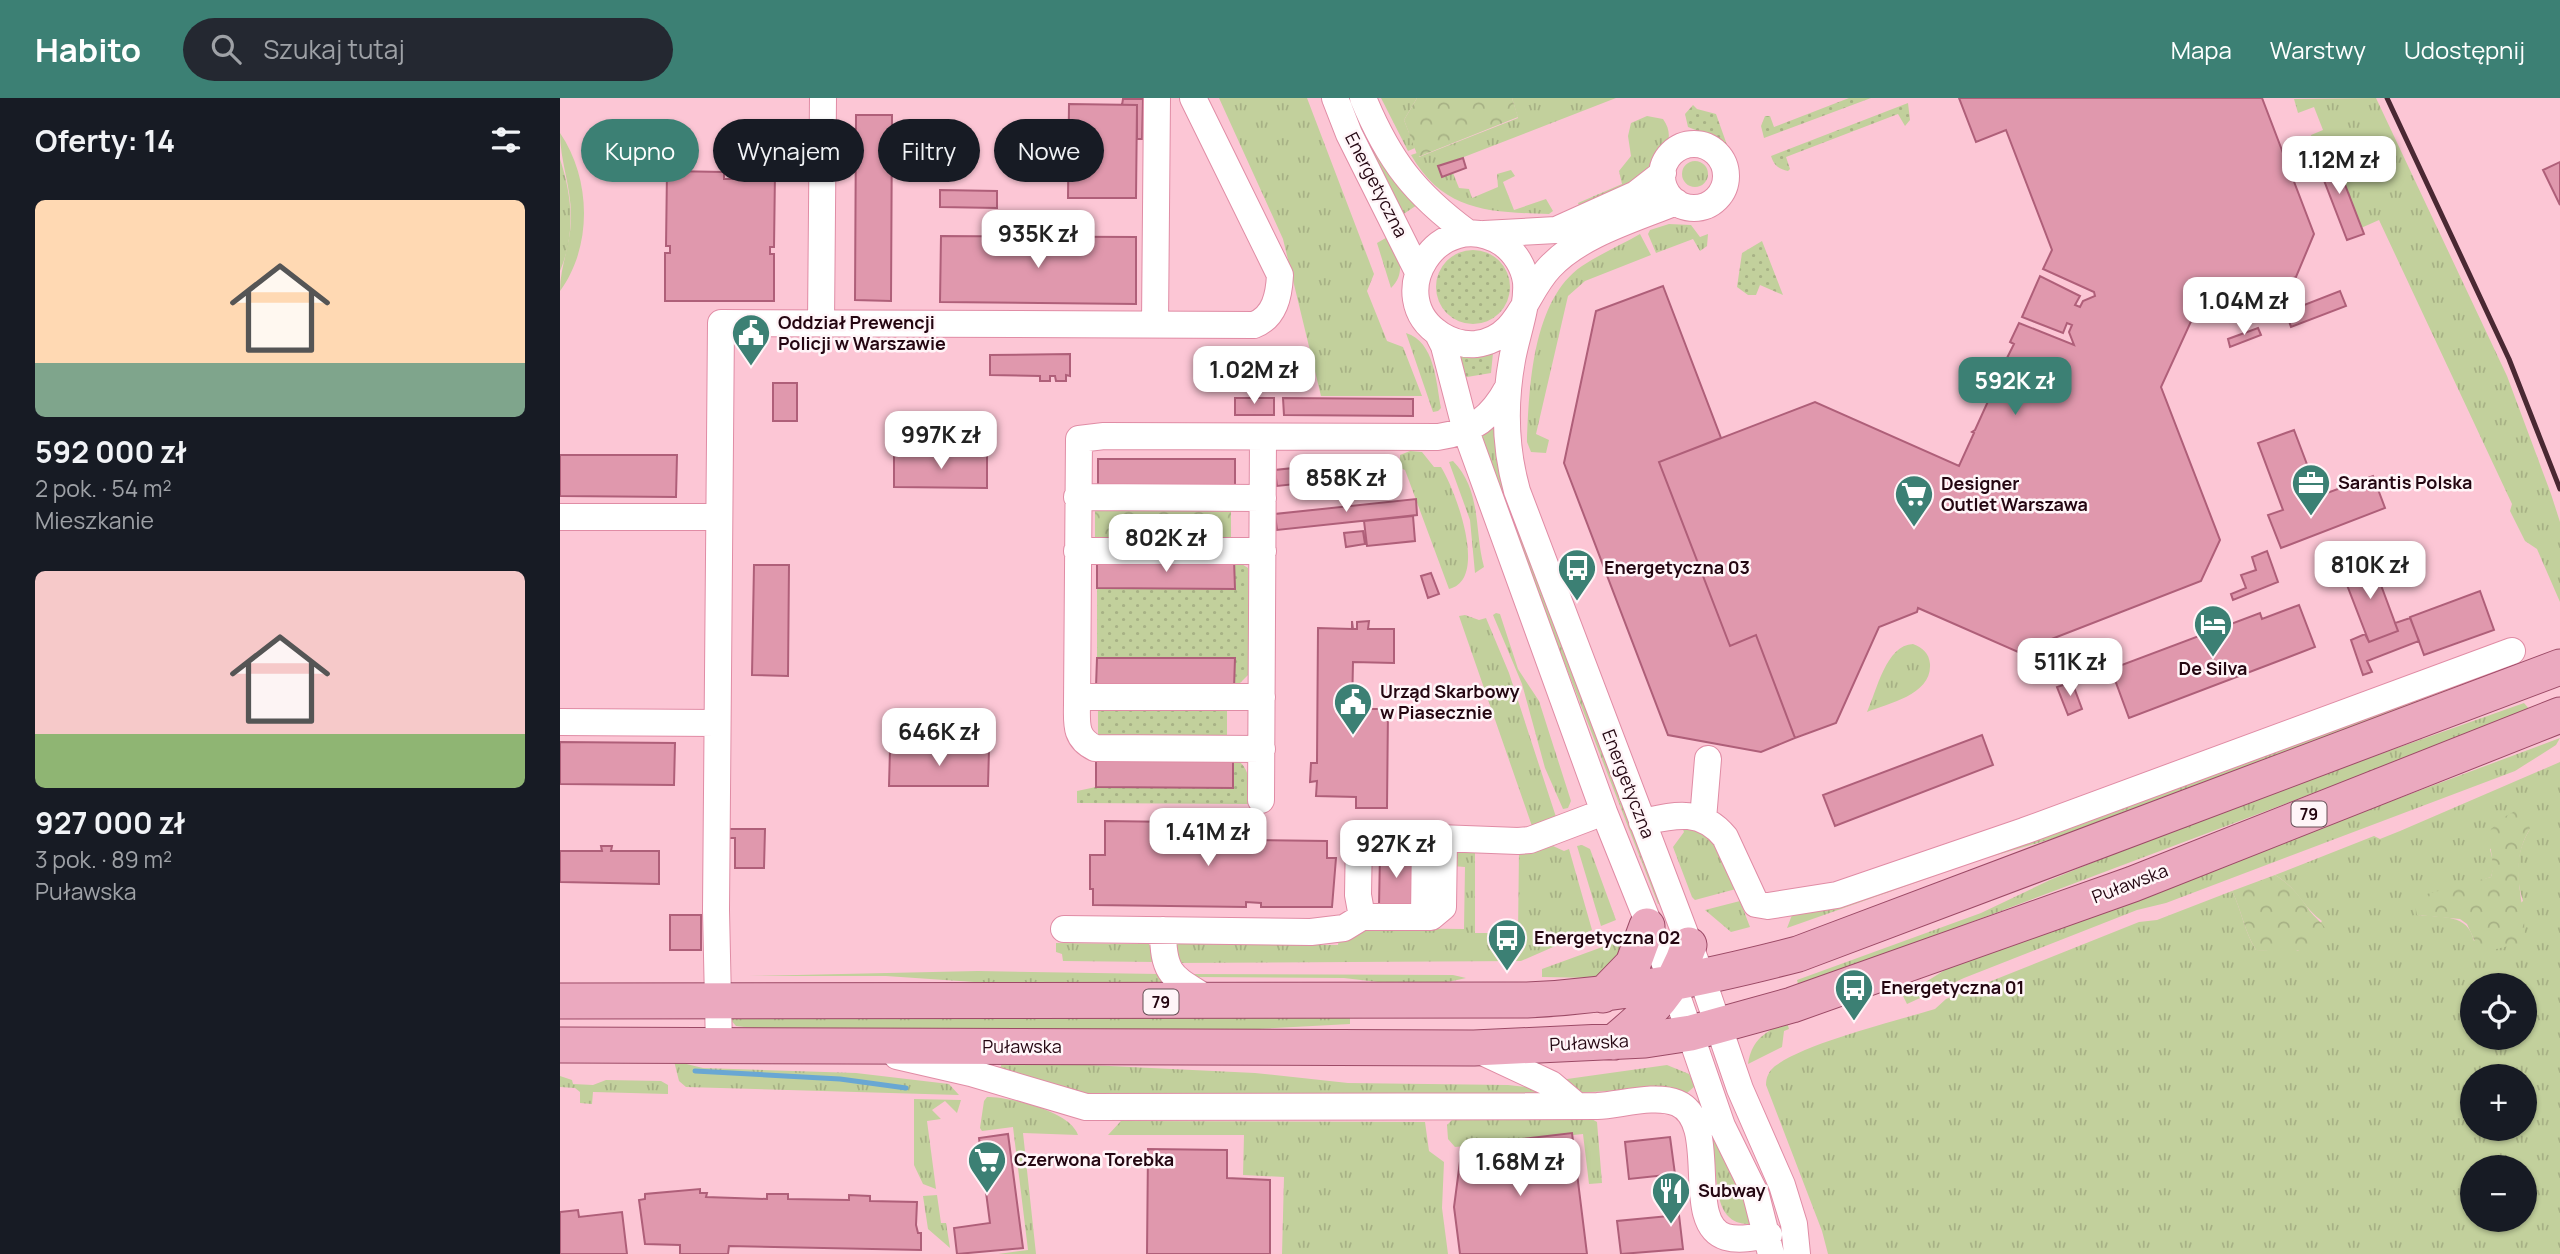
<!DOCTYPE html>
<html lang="pl">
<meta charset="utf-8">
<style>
body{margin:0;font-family:Manrope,sans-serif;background:#242831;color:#f1f3f6;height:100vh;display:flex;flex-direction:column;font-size:26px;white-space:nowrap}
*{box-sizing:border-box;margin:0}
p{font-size:23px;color:#9ea1a6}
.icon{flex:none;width:38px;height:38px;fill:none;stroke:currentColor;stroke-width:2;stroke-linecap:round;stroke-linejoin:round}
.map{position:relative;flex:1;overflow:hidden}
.panel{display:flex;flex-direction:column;background:#171b24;width:560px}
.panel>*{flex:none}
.banner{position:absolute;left:21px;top:21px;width:665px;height:63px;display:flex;gap:14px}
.fabs{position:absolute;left:1900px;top:875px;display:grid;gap:14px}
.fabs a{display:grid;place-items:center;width:77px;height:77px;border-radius:50%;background:#171b24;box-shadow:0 2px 5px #0004;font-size:35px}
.price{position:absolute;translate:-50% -60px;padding:0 16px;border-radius:14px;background:#fff;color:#222;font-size:23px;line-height:46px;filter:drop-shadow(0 2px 4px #0008)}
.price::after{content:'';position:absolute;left:50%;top:42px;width:21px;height:16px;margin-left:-10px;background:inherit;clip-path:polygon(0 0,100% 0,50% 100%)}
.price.selected{background:#3c8074;color:#fff}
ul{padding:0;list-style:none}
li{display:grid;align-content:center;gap:14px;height:371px;padding:0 35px}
li span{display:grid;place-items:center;height:217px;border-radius:10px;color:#555}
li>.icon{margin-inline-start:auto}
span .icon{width:126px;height:126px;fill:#fffc;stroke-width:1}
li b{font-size:30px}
h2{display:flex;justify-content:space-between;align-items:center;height:84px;padding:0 35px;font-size:30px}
.chip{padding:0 24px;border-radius:32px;background:#171b24;box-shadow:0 2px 5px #0004;font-size:24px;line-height:63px}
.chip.selected{background:#3c8074;color:#fff}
header{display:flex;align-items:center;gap:42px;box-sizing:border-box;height:98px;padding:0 35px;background:#3c8074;color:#fff}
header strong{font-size:33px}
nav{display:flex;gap:38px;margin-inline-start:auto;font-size:24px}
.search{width:490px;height:63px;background:#242831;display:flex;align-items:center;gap:18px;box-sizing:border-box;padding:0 24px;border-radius:38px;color:#9ea1a6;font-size:26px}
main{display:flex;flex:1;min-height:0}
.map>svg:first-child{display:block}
.grass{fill:url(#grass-tufts);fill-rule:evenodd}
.forest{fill:url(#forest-crowns)}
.garden{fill:url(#garden-dots)}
.pitch{fill:#c2d09c}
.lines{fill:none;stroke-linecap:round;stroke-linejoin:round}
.stream{stroke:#69a7d3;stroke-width:5}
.building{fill:#e098ad;stroke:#af5f79;stroke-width:2}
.minor-casing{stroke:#e08ca5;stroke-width:28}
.major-casing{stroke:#9c4a66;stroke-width:37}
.minor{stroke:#fff;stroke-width:26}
.major{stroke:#eba9bf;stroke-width:35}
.rail{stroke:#4a2833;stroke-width:5}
.labels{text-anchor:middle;stroke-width:5;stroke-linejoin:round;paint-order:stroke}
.shield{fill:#fff5f8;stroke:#664e56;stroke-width:2}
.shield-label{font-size:16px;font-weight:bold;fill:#240611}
.street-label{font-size:18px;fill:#240611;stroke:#fff5f8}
.poi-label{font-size:18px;font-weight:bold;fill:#240611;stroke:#fff5f8;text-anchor:start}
</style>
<header>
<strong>Habito</strong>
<div class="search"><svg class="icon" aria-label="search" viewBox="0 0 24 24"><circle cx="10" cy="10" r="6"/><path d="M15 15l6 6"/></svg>Szukaj tutaj</div>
<nav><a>Mapa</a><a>Warstwy</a><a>Udostępnij</a></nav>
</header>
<main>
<section class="panel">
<h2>Oferty: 14<svg class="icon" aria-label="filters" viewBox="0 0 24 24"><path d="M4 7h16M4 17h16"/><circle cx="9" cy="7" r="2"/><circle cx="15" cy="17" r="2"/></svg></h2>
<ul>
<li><span style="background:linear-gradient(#ffd9b3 75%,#7fa58c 0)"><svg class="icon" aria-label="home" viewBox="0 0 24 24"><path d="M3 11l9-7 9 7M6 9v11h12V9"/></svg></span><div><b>592 000 zł</b><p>2 pok. · 54 m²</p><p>Mieszkanie</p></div></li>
<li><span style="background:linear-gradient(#f6c9c9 75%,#8fb573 0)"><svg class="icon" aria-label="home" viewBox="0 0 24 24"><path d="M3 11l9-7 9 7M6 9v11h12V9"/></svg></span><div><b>927 000 zł</b><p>3 pok. · 89 m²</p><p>Puławska</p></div></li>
</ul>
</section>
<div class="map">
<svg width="2000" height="1156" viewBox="0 0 2000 1156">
<defs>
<pattern id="grass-tufts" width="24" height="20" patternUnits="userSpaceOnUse" patternTransform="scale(1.75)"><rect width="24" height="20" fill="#c2d09c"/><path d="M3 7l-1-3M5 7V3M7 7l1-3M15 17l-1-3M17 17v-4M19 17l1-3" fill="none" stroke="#a7b185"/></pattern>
<pattern id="forest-crowns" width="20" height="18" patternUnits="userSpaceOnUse" patternTransform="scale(1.75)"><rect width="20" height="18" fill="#c2d09c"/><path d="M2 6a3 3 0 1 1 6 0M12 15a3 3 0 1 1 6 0" fill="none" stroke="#a7b185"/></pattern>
<pattern id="garden-dots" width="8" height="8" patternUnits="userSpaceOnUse" patternTransform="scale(1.75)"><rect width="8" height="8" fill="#c2d09c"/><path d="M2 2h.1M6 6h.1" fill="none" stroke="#a7b185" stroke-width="1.8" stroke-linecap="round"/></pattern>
</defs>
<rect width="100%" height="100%" fill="#fcc6d5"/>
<path class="grass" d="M659,0H747L814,176L807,193L827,243L843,249L862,298H761L723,141Z
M787,0H793L857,107L842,117Z
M821,0H857L844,22L855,50L848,53Z
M952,0H1056L878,69L882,79L893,75L899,90L909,91L912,100L938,89L937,76L951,72L955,78L943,84L954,112L986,101L993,113L989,116C929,114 884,114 851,57L857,55L859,59L958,20Z
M1816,0L1947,278L1991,396L2000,424V504L1977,451L1965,443L1950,413L1952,406L1819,122L1801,130L1772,53L1758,58L1751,37L1763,32L1754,9L1738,15L1734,1Z
M1087,18L1103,21C1132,61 1045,98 1020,111L1018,105L1062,86L1059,73L1071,58L1068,38L1071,25Z
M0,61C12,98 16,135 0,173Z
M1122 76a13 13 0 1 1 26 0a13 13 0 1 1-26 0Z
M1109,126L1131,127L1140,139L1148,136L1147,148L1140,153L1133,141L1096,155L1088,136L1090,132Z
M1080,136L1091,157L1025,183L1008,198L976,336L989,342L986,355L971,354L967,344C969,290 972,202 1022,168C1040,156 1061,147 1080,136Z
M831,137C837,156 848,173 831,190L817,145Z
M846,235C875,244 876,284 881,310L878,313L873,314Z
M933,325L1103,805L1098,806L917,339Z
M850,353L862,354L874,369H881C896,393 929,482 889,491L845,372L840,370V357Z
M893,363C922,393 914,432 924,469L915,475L910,422L889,364Z
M936,515L940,516L958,571L979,603L1011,703L1008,710L1003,711L985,670L962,586L933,517Z
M905,517L919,522L926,520L949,575L997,722L973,731L899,518Z
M1353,546C1363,550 1369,555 1370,566C1372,597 1329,605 1307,614C1317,592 1326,547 1353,546Z
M1929,572L1930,577L1522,732L1420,762L1227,830L1232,817Z
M1964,605L1971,613L1287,871L1238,886L1237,882L1421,815L1490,782L1651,716Z
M2000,640L1996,647L1955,673L1606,805L1577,812L1404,880L1347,906L1343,898L1393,867Z
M2000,664V1156H1268L1262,1133L1206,987C1206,979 1209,973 1215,968C1248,944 1333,924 1375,911L1386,901L1579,824L1597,822L1672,793C1682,813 1684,833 1696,852L1738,853L1762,823C1742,809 1740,792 1715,777L1814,738L1820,741L1840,733ZM1970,731C1956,753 1955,778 1963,803L1914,843C1908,815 1882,820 1858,817L1892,792L1931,779L1934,768L1930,751ZM1913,887H1965V940H1913ZM1913,978H1965V1031H1913ZM1913,1069H1965V1122H1913Z
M1121,727C1157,733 1164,762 1176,791L1135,802L1132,799L1113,749L1124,734Z
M979,746L981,752L993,748L1004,753L1009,751L1032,832L961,863L613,865L616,845L629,840L630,846L778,847L779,840L812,830L904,831L905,769L892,768L897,753H915V835H958L959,753Z
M1022,747L1030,751L1056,822L1041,828L1017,748Z
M1180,803L1190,829L1171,834L1145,812Z
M579,839L589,846L595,864L503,863L502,856L496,854V845L578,846Z
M1067,840L1069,850L1039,880L982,879V871Z
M418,873L599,876L615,887H458L326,878H188Z
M625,876L893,877L906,880L879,886L843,887L784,880L634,879Z
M169,920L210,919L790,920V926L643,934L209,932L176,928Z
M1227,924L1229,931L1224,933L1222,949L1188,966C1192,941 1205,934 1227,924Z
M114,963L143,970L296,975L389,986L399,997L126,989L119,983Z
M443,963L695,975L788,985L948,987L975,990L994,997L518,1000L440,970Z
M1107,967L1129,976L1135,988L1127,995L1106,989L1017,995L1000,982Z
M0,978L12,982L13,986L33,987L46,982L101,983L108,987V996L33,994L32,1006L20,1005V994L15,990L0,989Z
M1140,998L1181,1089L1191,1122L1189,1126C1151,1126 1159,1078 1153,1052C1150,1036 1142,1021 1137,1006Z
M427,999C450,999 510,1013 518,1037L463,1035L476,1156H438L468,1152L453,1029L422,1033L420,1030L424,1003Z
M354,1001L401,1002L397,1015L385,1003L372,1012L381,1021L367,1023L376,1091L363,1086L354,1067Z
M1030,1020L1037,1024L1042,1085L1029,1086L1023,1036L895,1049L888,1041L887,1027L893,1021Z
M561,1023L865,1024L869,1053L884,1064L882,1110L888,1156H722L724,1079L683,1077L684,1037H548Z
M377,1097L381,1125H386L390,1150L368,1131L363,1098Z"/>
<path class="forest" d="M857,0H952L958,19L858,59L844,22Z
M535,405L671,406V447L535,446Z
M1964,708L1970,731C1947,767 1966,805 1965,844L1920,855L1907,826L1900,821L1857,817L1855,807L1863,797L1931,779C1936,763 1927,749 1931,731L1946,718Z
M1715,777C1731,787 1739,797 1749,812C1755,820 1762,824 1767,833C1748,859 1726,854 1696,852C1684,833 1682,813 1672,793Z"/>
<path class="garden" d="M1289,0H1311L1204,40L1201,28L1205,18H1210L1214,29Z
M1348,5L1350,22L1345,28L1338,16L1226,59L1230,71L1228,73C1218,71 1214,67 1211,58Z
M1133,7L1137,11L1156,16L1167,47L1161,42L1128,29L1125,16Z
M1202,143L1223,197L1200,187L1196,197H1188L1177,189L1182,155Z
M876 189a37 37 0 1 1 74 0a37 37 0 1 1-74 0Z
M933,255L931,275L901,280L900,258Z
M674,461L688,470L689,576L674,591V560H537V490L674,491Z
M538,603L667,604V645L538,644Z
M673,660C693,669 688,687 688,706L517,705V693L536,689L673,690Z"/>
<path class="pitch" d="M0,35C31,80 33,148 0,193C0,167 12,143 11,117C11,88 0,63 0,35Z"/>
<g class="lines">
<path class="stream" d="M135,973L280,981L346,990"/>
</g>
<path class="building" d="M1399,0H1702L1754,136L1736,179L1633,219L1601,289L1660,442L1641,483L1458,554L1358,510L1357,514L1319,529L1276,625L1235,640L1196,537L1170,548L1099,364L1255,304L1399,368L1414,335L1412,334L1415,332L1430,299L1428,298L1454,246L1450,244L1459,225L1514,247L1509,234L1512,227L1507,225L1503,235L1462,219L1480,178L1520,198L1515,207L1520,209L1523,203L1535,198L1534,194L1483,171L1492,152L1446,32L1416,44Z
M563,1H583L582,41H577V7H562Z
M509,6L577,7L576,100H508Z
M296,17H332L331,203L295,202Z
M1772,53L1804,136L1787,142L1755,59Z
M903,60L906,70L882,79L878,68Z
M2000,64V107L1983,72Z
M107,73L164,74V81H174V73L215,74L214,149H210V156H214V203H105V155H110V148H106Z
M380,92L437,93V110L380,109Z
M381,138L576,139V206L380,204Z
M1103,188L1161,340L1099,364L1170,548L1196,537L1235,640L1201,654L1108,637L1004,365L1036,213Z
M1780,193L1786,208L1731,229L1726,214Z
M1698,230L1701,237L1670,249L1668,241Z
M510,256V278L506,277V283H496L495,278H490V283H480V278L430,277V257Z
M213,285H237V323H213Z
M675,300H714V317H675Z
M723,300L853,301V318L724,317Z
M1734,332L1759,398L1813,378L1825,410L1721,450L1708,417L1723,412L1698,345Z
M375,354H386V358H427V390L334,389V358H375Z
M0,357H117L116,399L0,398Z
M828,360L830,376L717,388L715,372Z
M538,361H675V391L538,390Z
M856,401L857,417L717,432L715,416Z
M853,418L855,443L807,448L804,423Z
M803,433L805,446L786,449L784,435Z
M1707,453L1718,484L1673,502L1671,496L1686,490L1681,477L1696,472L1692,459Z
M537,460L674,461L675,491L537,490Z
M1812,463L1838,533L1809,544L1782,474Z
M194,467H229L228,578L192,577Z
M871,475L879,496L868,500L861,478Z
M1920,493L1934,532L1864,557L1850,519Z
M1739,507L1755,549L1569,620L1551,571L1700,515L1702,521Z
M1850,520L1859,543L1807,563L1812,574L1803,577L1791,542L1805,536L1809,544L1838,533L1835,525Z
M792,523L793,531H797V524L809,523L808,531H834V565L793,564L792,611H828L827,710H796V699L756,698L757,683L750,684L751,665H757L758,530L792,531Z
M537,560H675L674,591L536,589Z
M1512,584L1522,611L1508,617L1497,589Z
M1422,637L1433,667L1275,728L1263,697Z
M0,644L115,645L114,687L0,686Z
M330,651H429L428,688H329Z
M536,659L673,660V690L536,689Z
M545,723L686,725V742L767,743V760H776L772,809H701V805L686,804V809L533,807V791H530V757H545Z
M168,731H205L204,770H175V740H167Z
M41,748H52L51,753H99V786L0,784V753H42Z
M820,755L853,756L852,810L819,809Z
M110,817H141V852H110Z
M1012,1035L1027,1156H900L894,1109L902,1048Z
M448,1036L463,1150L397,1156L394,1130L430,1125L419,1040Z
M1110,1039L1115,1076L1069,1081L1065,1044Z
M588,1051L667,1052V1080L710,1082V1156H587Z
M140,1091V1095H147L146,1099L207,1101V1096H228V1101L289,1102V1097L310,1098V1103L357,1104L356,1127L358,1135H361V1152L169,1148L168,1156H120V1147L85,1146L79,1102L85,1101V1096Z
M18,1112L19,1119L62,1114L67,1156H0V1114Z
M1119,1117L1123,1151L1061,1156L1057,1123Z"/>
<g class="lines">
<g class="minor-casing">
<path id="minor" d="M775,0L789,36L858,174
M803,0C829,63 855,96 908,135
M1102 78a32 32 0 1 1 64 0a32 32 0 1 1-64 0Z
M1116,104C1075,121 1021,136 990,169C964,196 959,241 916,246C904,247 892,244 881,237C820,199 879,105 942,145C955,154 964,169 966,184C968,209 956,238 952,262C944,306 945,350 957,393L1142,880L1180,991L1222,1087L1234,1126L1237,1156
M924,136L996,132L1076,96L1103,75
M261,225L263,0
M595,225L597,0
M877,234L884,248L906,333L1044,714L1113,886L1162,1028L1196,1097L1211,1156
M517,399L703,400
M0,419H159
M517,453H703
M517,599H702
M0,624L157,625
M702,651L535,650C514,640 517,625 517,605L519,341L544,338L878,339C913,334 932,319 948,289
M701,702L703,339
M1143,721L1148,661
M1082,724C1115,717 1141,710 1165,739L1196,806L1208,808L1277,797L1464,733L1952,553
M802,819L798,797L799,737L958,743L970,742L1044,714
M864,819L865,738
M504,831L751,834L784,830L802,819H871L883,809L884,742
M603,832C603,880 614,879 651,903
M159,949L156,812L161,225L694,227C715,219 719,197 720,177L633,0
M916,951L991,986L1017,1008
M337,958L411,975L526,1009L1037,1008C1060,1007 1095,996 1117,1005C1162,1024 1122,1126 1166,1139C1180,1143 1195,1139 1209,1137"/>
</g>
<g class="major-casing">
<path id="major" d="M1043,897L1073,866L1087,828
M0,903L967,902C1060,898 1149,879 1238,856L2000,569
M1054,944C1091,913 1113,895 1129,847
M0,947L914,950L1085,942L1131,935L1232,907L1573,786L2000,617"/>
</g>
<use href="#minor" class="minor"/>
<use href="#major" class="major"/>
<path class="rail" d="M1827,0L1949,261L2000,391"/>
</g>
<defs>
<g id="civic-pin" transform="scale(2.0125)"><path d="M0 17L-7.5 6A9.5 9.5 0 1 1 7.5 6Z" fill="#3c8074" stroke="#fff5f8"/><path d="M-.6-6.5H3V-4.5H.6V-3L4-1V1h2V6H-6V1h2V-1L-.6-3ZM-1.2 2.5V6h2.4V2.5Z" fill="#fff"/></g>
<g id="office-pin" transform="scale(2.0125)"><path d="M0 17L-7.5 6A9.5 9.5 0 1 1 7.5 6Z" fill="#3c8074" stroke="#fff5f8"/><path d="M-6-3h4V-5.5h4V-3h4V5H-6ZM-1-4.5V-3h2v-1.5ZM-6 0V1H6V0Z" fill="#fff"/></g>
<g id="supermarket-pin" transform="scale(2.0125)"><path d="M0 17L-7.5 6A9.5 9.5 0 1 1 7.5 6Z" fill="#3c8074" stroke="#fff5f8"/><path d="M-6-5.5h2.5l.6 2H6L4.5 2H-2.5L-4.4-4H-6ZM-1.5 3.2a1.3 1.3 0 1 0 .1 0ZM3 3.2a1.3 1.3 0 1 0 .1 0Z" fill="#fff"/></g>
<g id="bus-pin" transform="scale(2.0125)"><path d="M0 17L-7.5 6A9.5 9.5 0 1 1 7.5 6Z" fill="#3c8074" stroke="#fff5f8"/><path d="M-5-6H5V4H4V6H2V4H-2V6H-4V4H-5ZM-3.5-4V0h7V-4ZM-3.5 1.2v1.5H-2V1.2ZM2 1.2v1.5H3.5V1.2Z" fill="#fff"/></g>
<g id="hotel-pin" transform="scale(2.0125)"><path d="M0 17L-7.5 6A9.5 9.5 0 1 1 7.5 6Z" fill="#3c8074" stroke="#fff5f8"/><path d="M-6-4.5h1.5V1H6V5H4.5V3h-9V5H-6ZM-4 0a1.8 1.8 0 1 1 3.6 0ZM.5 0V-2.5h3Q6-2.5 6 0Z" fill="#fff"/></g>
<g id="restaurant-pin" transform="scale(2.0125)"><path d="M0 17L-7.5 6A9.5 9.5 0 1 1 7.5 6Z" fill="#3c8074" stroke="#fff5f8"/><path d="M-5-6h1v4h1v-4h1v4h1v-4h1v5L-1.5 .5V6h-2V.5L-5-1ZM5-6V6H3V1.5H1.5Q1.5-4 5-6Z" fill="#fff"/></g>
</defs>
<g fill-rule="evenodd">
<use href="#civic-pin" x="191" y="235"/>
<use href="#office-pin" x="1751" y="385"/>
<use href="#supermarket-pin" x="1354" y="396"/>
<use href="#bus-pin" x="1017" y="470"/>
<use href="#hotel-pin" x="1653" y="526"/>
<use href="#civic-pin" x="793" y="604"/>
<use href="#bus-pin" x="947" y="840"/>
<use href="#bus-pin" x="1294" y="890"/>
<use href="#supermarket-pin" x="427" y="1062"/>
<use href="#restaurant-pin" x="1111" y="1093"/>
</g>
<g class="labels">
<g class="shield">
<rect x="1731.5" y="703.5" width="35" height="25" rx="5"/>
<rect x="583.5" y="891.5" width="35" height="25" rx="5"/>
</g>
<g class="shield-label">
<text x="1749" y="722">79</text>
<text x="601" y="910">79</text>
</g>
<g class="street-label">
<text transform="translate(816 87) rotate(63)" y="6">Energetyczna</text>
<text transform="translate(1068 686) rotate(69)" y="6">Energetyczna</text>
<text transform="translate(1570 786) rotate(-21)" y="6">Puławska</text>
<text transform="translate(1029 945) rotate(-3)" y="6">Puławska</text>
<text x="462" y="955">Puławska</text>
</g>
<g class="poi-label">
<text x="218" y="231">Oddział Prewencji<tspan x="218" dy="21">Policji w Warszawie</tspan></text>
<text x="1778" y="391">Sarantis Polska</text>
<text x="1381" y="392">Designer<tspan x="1381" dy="21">Outlet Warszawa</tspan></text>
<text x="1044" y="476">Energetyczna 03</text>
<text x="1653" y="577" text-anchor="middle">De Silva</text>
<text x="820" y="600">Urząd Skarbowy<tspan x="820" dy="21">w Piasecznie</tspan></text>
<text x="974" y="846">Energetyczna 02</text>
<text x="1321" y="896">Energetyczna 01</text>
<text x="454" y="1068">Czerwona Torebka</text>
<text x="1138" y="1099">Subway</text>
</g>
</g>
</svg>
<div class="fabs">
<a><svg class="icon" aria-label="locate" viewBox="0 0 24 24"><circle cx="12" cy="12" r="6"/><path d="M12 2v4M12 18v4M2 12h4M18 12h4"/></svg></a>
<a>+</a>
<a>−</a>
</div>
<b class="price" style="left:1779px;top:98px">1.12M zł</b>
<b class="price" style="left:478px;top:172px">935K zł</b>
<b class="price" style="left:1684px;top:239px">1.04M zł</b>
<b class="price" style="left:694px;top:308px">1.02M zł</b>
<b class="price selected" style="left:1455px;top:319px">592K zł</b>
<b class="price" style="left:381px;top:373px">997K zł</b>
<b class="price" style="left:786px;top:416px">858K zł</b>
<b class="price" style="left:606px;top:476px">802K zł</b>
<b class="price" style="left:1810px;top:503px">810K zł</b>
<b class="price" style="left:1510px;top:600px">511K zł</b>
<b class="price" style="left:379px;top:670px">646K zł</b>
<b class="price" style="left:648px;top:770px">1.41M zł</b>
<b class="price" style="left:836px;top:782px">927K zł</b>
<b class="price" style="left:960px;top:1100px">1.68M zł</b>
<div class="banner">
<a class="chip selected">Kupno</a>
<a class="chip">Wynajem</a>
<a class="chip">Filtry</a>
<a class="chip">Nowe</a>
</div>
</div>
</main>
